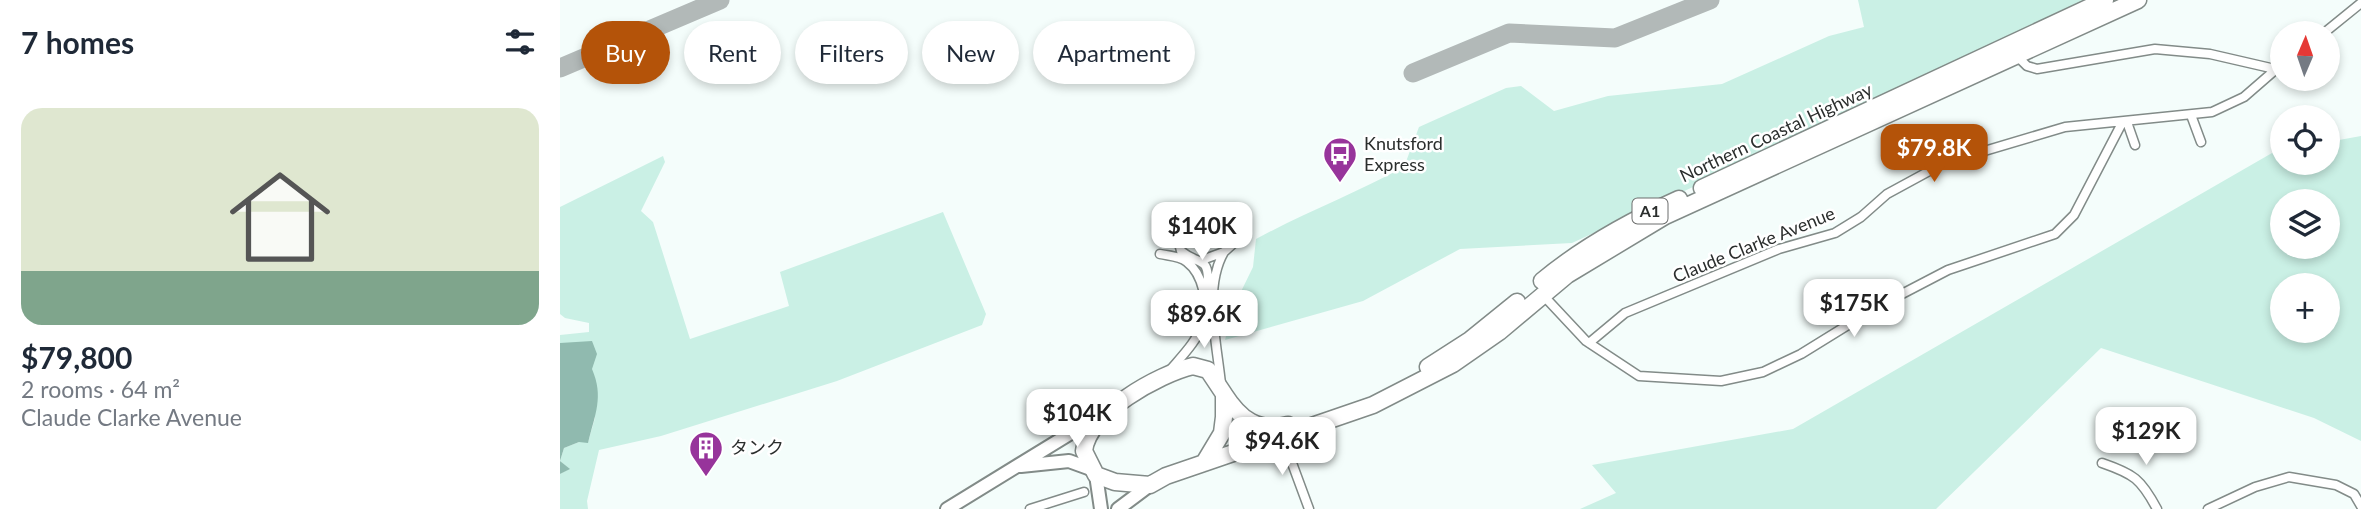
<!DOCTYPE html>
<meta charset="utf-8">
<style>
body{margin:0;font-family:Lato,"Noto Sans JP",sans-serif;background:#f2f2f3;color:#1f2937;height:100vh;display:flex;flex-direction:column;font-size:26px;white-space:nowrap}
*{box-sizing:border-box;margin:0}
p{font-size:23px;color:#747a83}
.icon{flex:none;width:38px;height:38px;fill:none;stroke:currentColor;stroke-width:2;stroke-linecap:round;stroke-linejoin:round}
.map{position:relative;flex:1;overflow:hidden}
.drawer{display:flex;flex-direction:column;background:#fff;width:560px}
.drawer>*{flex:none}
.guide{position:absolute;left:21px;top:21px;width:665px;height:63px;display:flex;gap:14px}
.needle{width:46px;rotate:2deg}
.fabs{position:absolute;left:1710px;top:21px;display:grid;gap:14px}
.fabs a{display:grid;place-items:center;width:70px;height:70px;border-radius:50%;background:#fff;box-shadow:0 4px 10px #0003;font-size:35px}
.price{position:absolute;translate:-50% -60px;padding:0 16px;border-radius:14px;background:#fff;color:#222;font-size:23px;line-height:46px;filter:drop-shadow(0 2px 4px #0008)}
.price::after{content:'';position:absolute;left:50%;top:42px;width:21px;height:16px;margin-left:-10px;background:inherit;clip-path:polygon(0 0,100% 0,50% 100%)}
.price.selected{background:#b45309;color:#fff}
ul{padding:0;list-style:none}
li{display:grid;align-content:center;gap:14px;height:371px;padding:0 21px}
li span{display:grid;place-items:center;height:217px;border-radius:21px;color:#555}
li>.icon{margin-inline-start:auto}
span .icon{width:126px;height:126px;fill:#fffc;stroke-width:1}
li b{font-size:30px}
h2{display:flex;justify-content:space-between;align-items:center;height:84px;padding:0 21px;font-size:30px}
.tag{padding:0 24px;border-radius:32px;background:#fff;box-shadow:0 4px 10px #0003;font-size:24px;line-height:63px}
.tag.selected{background:#b45309;color:#fff}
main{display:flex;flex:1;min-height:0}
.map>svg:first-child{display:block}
.green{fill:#caf0e5;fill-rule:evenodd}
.water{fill:#90baaf}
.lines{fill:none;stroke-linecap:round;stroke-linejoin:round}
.taxiway{stroke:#b2b9b8;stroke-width:19}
.street-casing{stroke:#828b88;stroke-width:11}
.secondary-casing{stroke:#828b88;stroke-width:16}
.primary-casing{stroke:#828b88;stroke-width:16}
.highway-casing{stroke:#828b88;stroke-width:19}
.street{stroke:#fff;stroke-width:8}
.secondary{stroke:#fff;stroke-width:12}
.primary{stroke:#fff;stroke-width:12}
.highway{stroke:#fff;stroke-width:16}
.labels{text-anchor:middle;stroke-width:5;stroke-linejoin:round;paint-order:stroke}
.shield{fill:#fff;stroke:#6b6d6c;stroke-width:2}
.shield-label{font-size:16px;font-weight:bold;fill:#2b2e2d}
.street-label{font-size:18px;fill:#2b2e2d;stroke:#fff}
.poi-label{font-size:18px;fill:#2b2e2d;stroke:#fff;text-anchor:start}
</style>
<main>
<section class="drawer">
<h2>7 homes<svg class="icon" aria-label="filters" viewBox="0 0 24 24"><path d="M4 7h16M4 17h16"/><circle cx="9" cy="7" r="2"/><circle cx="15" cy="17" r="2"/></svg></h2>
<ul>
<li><span style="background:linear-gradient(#dfe7d0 75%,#7fa58c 0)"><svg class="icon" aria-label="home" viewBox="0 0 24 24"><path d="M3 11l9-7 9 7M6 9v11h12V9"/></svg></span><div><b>$79,800</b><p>2 rooms · 64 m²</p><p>Claude Clarke Avenue</p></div></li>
</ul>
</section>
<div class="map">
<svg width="1801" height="509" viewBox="0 0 1801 509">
<rect width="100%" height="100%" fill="#f4fdfb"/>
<path class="green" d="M1298,0H1537L1012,243L900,249L803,301L665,340L673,308L693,267L696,239C744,213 796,193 844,167L859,127L946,88L961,86L994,111L1048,96L1162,84L1269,36L1304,27Z
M1801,136V441L1754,418L1541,348L1376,509H1020L1056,493L1032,465L1233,429L1712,153L1722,151V163H1768V142ZM1722,201H1768V247H1722ZM1722,285H1768V331H1722Z
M103,156L105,162L81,211L93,222L130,339L229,306L220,272L383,212L426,314L422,325L277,381L101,436L39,450L27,501L28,509H0V474L9,469L0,461L4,448L19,442H28L35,418L7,344L0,343V335L29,332V323L5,318L0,314V207Z"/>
<path class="water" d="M32,341L37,354L32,369C44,397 35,414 28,443L19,442L4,448L0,461L10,469L0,474V343Z"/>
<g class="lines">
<path class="taxiway" d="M0,68L160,0
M853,73L949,33L1055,38L1150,0"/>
<g class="street-casing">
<path id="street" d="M1764,33L1801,3
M1455,54L1467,66L1477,69L1595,49L1650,54L1715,69
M1631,115L1641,142
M1567,122L1575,145
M600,254C609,256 620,256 627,262C643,274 649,304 643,323C637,341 623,355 611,369
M642,260L664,252L674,243L677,225L667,217C647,215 612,224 621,251C641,267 649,254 648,288L644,293
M982,294L1026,341L1079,376L1161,381L1203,372L1241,354L1317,307L1388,270L1495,234L1514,215L1562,123
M1029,343L1065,313L1219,249L1275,233L1301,217L1327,194L1384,163L1505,127L1652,112L1684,97L1722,64
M661,384C657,344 643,288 664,252
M722,436L749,509
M1542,463C1574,474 1581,479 1597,509
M470,509L524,492
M1648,509L1695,487L1729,477L1776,485L1794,494L1801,506"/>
</g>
<g class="secondary-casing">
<path id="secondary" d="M461,466L509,461L531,469
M387,509L542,414"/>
</g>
<g class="primary-casing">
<path id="primary" d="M536,475L541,509
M558,509L590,485"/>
</g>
<g class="highway-casing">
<path id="highway" d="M1142,188L1545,0
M982,281C1024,246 1070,221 1119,199
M633,366L648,370L664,394V417L662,433L644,463L606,476L590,485L555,482L536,475L524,451C528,413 599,374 633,366Z
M868,367L910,340L957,302
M664,394C680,419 698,433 728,425
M644,463L813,405L893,364L939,332L1007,275L1105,216L1578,0"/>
</g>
<use href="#street" class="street"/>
<use href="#secondary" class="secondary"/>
<use href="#primary" class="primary"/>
<use href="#highway" class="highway"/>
</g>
<defs>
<g id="bus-pin" transform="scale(1.75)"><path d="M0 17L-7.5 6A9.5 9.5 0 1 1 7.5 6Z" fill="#97349b" stroke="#fff"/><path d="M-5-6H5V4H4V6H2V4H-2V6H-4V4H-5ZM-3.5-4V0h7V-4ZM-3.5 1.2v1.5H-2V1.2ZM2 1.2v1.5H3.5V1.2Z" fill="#fff"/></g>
<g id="building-pin" transform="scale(1.75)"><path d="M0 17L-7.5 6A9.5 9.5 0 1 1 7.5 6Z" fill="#97349b" stroke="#fff"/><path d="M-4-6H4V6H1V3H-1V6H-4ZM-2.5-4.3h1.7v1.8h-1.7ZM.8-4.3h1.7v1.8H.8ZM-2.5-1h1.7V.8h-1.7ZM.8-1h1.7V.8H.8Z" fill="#fff"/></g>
</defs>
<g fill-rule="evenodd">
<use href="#bus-pin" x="780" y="154"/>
<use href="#building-pin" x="146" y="448"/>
</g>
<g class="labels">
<rect class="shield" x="1072.5" y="198.5" width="35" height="25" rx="5"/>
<g class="shield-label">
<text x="1090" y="217">A1</text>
</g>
<g class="street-label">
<text transform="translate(1216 133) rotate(-25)" y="6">Northern Coastal Highway</text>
<text transform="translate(1194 245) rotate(-22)" y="6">Claude Clarke Avenue</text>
</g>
<g class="poi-label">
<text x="804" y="150">Knutsford<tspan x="804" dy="21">Express</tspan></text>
<text x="170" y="454">タンク</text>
</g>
</g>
</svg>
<div class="fabs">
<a><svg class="needle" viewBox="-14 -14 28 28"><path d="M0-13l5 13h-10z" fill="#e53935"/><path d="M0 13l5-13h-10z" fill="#747a83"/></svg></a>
<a><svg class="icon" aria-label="locate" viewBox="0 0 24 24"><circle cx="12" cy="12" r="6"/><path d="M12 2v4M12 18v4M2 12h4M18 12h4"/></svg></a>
<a><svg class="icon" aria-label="layers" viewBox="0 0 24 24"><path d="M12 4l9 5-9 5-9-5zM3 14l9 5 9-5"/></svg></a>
<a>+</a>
</div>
<b class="price selected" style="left:1374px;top:184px">$79.8K</b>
<b class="price" style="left:642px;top:262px">$140K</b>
<b class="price" style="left:1294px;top:339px">$175K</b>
<b class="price" style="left:644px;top:350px">$89.6K</b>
<b class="price" style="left:517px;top:449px">$104K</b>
<b class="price" style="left:1586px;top:467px">$129K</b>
<b class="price" style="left:722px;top:477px">$94.6K</b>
<div class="guide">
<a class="tag selected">Buy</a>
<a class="tag">Rent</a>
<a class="tag">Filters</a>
<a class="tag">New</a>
<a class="tag">Apartment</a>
</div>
</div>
</main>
